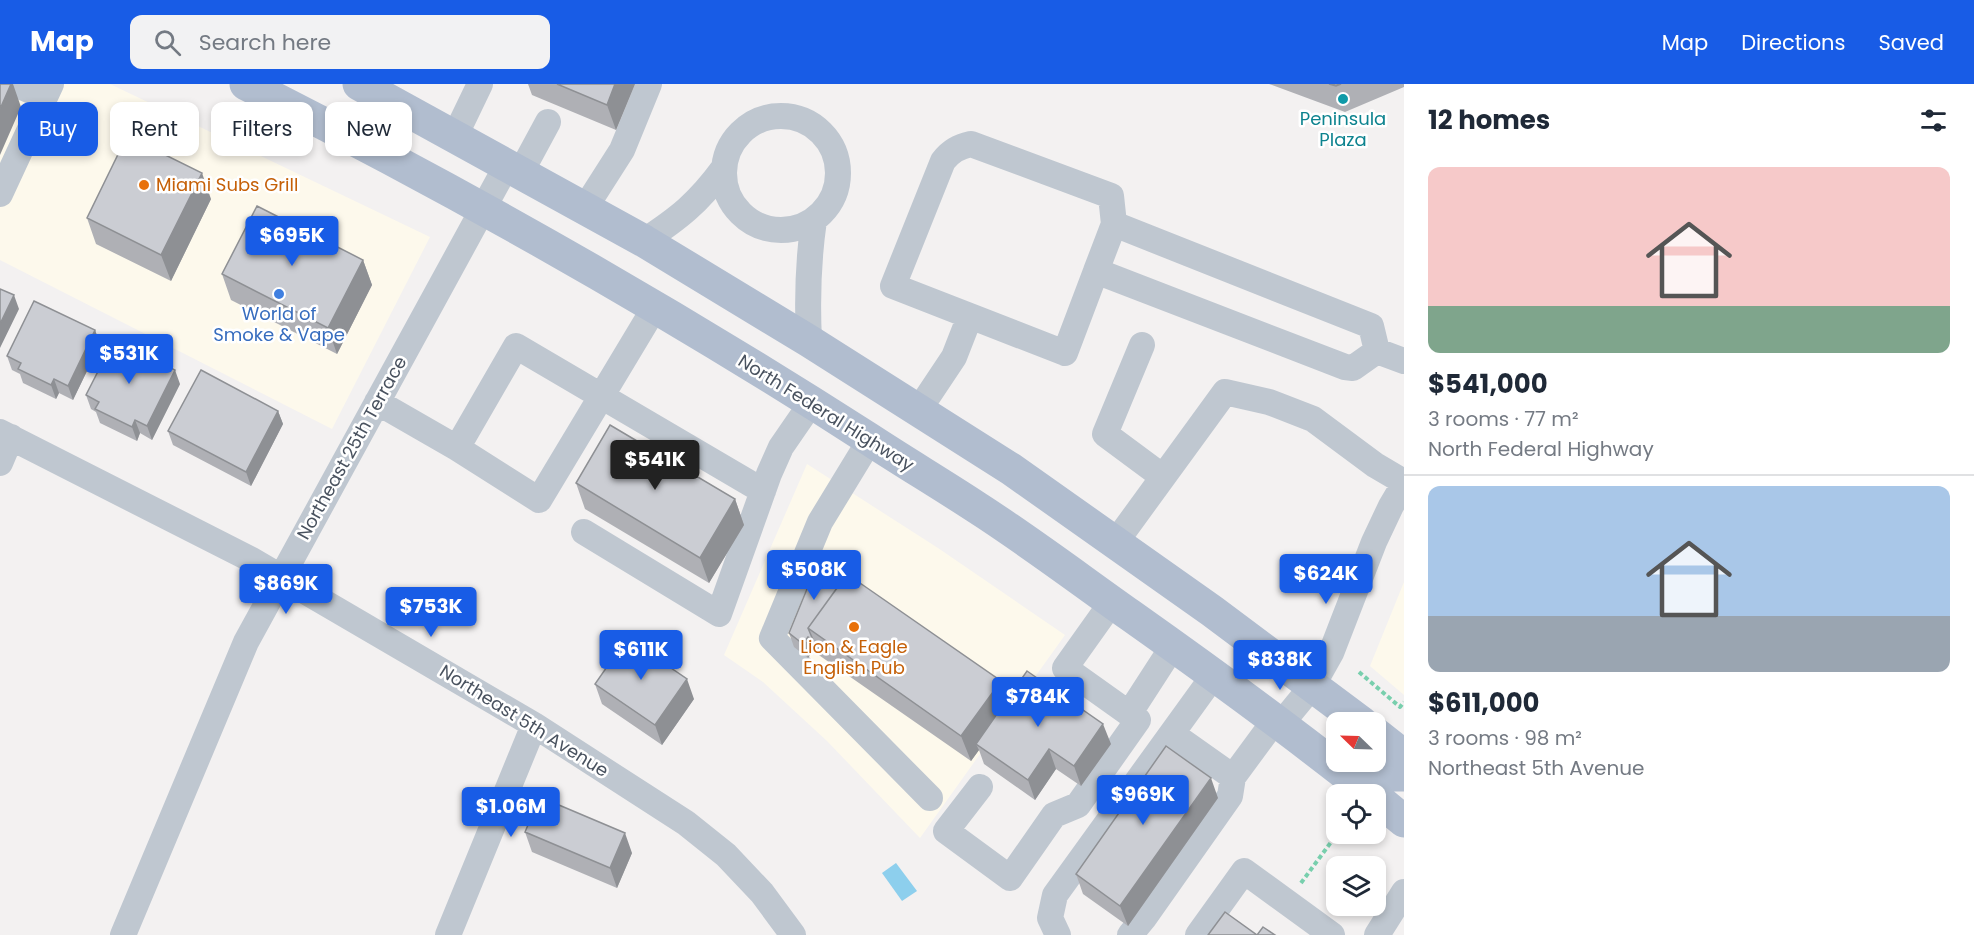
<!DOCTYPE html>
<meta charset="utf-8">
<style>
body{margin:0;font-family:Poppins,sans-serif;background:#f2f2f3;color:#1f2937;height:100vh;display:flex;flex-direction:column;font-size:22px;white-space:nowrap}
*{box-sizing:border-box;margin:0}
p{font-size:20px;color:#747a83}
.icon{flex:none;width:33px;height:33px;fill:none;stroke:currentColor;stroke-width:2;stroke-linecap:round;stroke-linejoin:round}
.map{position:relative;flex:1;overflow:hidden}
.drawer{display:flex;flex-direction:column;background:#fff;width:570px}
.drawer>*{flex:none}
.hud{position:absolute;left:18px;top:18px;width:570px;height:54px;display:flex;gap:12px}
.needle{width:39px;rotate:293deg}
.tools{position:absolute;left:1326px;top:628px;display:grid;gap:12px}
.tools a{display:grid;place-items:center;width:60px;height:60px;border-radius:12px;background:#fff;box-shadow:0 3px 9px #0003;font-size:30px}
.price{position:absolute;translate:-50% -51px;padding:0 14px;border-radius:6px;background:#185ce6;color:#fff;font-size:20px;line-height:39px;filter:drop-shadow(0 2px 3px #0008)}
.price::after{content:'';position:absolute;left:50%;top:36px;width:18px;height:14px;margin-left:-9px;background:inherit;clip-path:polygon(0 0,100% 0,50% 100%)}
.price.active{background:#222;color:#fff}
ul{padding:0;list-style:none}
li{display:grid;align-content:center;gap:12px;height:318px;padding:0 24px}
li+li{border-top:2px solid #e0e1e3}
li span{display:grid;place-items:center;height:186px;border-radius:12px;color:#555}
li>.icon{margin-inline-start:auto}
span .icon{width:108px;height:108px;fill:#fffc;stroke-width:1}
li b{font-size:26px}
h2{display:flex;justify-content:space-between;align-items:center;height:72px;padding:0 24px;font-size:26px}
.chip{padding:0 21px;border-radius:12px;background:#fff;box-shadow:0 3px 9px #0003;font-size:21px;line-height:54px}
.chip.active{background:#185ce6;color:#fff}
header{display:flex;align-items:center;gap:36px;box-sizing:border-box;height:84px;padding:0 30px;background:#185ce6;color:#fff}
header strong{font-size:28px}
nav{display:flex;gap:33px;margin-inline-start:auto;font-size:21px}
.search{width:420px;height:54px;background:#f2f2f3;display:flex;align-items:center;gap:15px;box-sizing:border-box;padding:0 21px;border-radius:12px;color:#747a83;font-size:22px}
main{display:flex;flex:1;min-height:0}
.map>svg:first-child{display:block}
.commercial{fill:#fdf9ec}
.water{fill:#8dcfed}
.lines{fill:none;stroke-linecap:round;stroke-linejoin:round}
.path{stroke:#78cfad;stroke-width:4;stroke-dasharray:4.5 3;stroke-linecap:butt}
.minor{stroke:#bfc7d0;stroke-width:26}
.major{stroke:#b1bdcf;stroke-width:33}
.wall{fill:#afb0b5}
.shaded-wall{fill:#8e9094}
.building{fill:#cbcdd3;stroke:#8e9094;stroke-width:1.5}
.culture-dot{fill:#0f9aa8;stroke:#fff;stroke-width:2}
.food-dot{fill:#e8710a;stroke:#fff;stroke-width:2}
.shop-dot{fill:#3f7fe0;stroke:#fff;stroke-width:2}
.labels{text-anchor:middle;stroke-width:5;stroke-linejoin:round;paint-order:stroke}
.culture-label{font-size:18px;fill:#0d838f;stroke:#fff}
.food-label{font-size:18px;fill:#c56008;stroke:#fff;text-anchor:start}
.shop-label{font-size:18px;fill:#366cbe;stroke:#fff}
.street-label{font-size:18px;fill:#49525f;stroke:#fff}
</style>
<header>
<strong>Map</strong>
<div class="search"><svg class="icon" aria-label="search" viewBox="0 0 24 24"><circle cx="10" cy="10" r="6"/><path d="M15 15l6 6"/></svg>Search here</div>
<nav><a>Map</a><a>Directions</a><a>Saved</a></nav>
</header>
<main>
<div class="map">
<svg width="1404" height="851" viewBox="0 0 1404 851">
<rect width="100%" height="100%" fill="#f3f1f1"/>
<path class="commercial" d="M0,0H110L430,153L332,345L0,176Z
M807,380L938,464L1065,551L920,754L827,657L763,598L724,571Z
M1404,498V611L1370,582Z"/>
<path class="water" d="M896,779L917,807L902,817L882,789Z"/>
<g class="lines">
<path class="path" d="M1359,588L1400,623L1404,618
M1301,799L1337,750"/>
<path class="minor" d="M15,0L45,13
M724 89a57 57 0 1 1 114 0a57 57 0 1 1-114 0Z
M455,52L480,0
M521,88L548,38
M0,110L51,0
M585,124L622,66L649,0
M1114,140L1371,242L1377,267L1353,284L1345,283L1096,187Z
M644,157C679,134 698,119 723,85
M1096,187L1065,269L893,202L943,77C951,67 958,63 971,60L1111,112L1114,140
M655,223L539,416L457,364L516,262L763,407
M809,257C807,216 808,177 814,136
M1142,261L1105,350L1163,393
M1377,267L1404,277
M377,318L457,364
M918,327L954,273L970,232
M0,348L250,475L534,641L686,739L726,771L762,809L793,851
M870,356L820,438L772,554L930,714
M0,379L11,353
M584,448L719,530L769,390L781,363L812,318
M1115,459L1225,308L1269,318L1313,335L1375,381L1404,398
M1129,630L1173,562
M1281,640L1313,601L1331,569L1374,458L1391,422L1404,400
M1172,650L1233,693
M980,703L946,747L1010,794L1054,731L1078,721L1138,636L1065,584L1112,518
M123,851L246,558L507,81
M448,851L534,641
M1058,851L1050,834L1055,811L1214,591
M1130,851L1144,834L1230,712L1233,693L1275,636
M1198,851L1244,787L1332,851
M1377,851L1404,808"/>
<path class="major" d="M246,0C459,107 668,226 869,355C904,378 941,400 976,423C1029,457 1079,495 1130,531C1212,589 1293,648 1372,711
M359,0L644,157L809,257L1011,385L1212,527L1362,639
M1376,650L1404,672
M1365,706L1383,691H1404
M1376,714L1404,737"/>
</g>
<path class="wall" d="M528,0H635L616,46L532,11Z
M1269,0H1404V3L1345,28Z
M211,115L171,197L96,160L87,134Z
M363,176L372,201L337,270L231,216L222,190Z
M95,246L100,260L73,316L59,309L56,315L23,299L20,290L12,286L7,272Z
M180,300L152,356L140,349L137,357L100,339L96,328L91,325L86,311Z
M278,327L283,340L251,402L173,361L168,347Z
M576,399L735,415L744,441L709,499L585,425Z
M818,478L1007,615L1111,660L1081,702L1056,685L1035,716L984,680L979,666L971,677L813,567L808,574L794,563L789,549Z
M595,600L694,615L662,661L602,620Z
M1218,714L1128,842L1083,810L1076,790Z
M525,748L632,769L617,804L532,768Z"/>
<path class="shaded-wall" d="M11,0H13L21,23L0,71V25Z
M615,0H635L616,46L607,21Z
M202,89L211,115L171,197L161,171Z
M363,176L372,201L337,270L328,244Z
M14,211L19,225L0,264V240Z
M95,246L100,260L73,316L68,302Z
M175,286L180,300L152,356L147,342Z
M54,295L59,309L56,315L51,301Z
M278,327L283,340L251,402L246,388Z
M135,336L140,349L137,357L132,343Z
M735,415L744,441L709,499L700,474Z
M808,553L813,567L808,574L803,560Z
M687,595L694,615L662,661L655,641Z
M1001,597L1010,623L976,660L979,666L971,677L961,652Z
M1103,640L1111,660L1081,702L1074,682Z
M1049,665L1056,685L1035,716L1028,696Z
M1211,694L1218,714L1128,842L1120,822Z
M625,749L632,769L617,804L610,784Z"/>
<path class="building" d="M0,0H11L0,25Z
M557,0H615L607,21Z
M1329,0H1341L1336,2Z
M127,52L202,89L161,171L87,134Z
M257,122L363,176L328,244L222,190Z
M0,205L14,211L0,240Z
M34,217L95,246L68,302L54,295L51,301L18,285L21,279L7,272Z
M114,256L175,286L147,342L135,336L132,343L95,325L99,318L86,311Z
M201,286L278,327L246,388L168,347Z
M610,341L735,415L700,474L576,399Z
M818,478L843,496L808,544L813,556L808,553L803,560L789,549Z
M847,490L1001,597L961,652L808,544Z
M627,554L687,595L655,641L595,600Z
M1027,587L1103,640L1074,682L1049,665L1028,696L976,660Z
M1166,662L1211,694L1120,822L1076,790Z
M540,713L625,749L610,784L525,748Z
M1225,828L1257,851H1208Z
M1263,843L1275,851H1257Z"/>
<circle class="culture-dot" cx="1343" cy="15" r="6"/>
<g class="food-dot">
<circle cx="144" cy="101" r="6"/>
<circle cx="854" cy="543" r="6"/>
</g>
<circle class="shop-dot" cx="279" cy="210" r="6"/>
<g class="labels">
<g class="culture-label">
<text x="1343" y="41">Peninsula<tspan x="1343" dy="21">Plaza</tspan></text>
</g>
<g class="food-label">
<text x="156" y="107">Miami Subs Grill</text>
<text x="854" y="569" text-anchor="middle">Lion &amp; Eagle<tspan x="854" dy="21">English Pub</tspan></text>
</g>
<g class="shop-label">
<text x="279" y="236">World of<tspan x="279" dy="21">Smoke &amp; Vape</tspan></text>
</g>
<g class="street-label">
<text transform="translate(826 329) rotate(32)" y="6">North Federal Highway</text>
<text transform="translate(352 364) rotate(-61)" y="6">Northeast 25th Terrace</text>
<text transform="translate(524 637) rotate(32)" y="6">Northeast 5th Avenue</text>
</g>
</g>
</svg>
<div class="tools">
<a><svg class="needle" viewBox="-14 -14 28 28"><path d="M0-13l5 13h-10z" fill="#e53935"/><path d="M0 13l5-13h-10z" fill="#747a83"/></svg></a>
<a><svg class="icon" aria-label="locate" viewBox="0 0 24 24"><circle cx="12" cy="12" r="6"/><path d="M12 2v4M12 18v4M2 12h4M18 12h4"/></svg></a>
<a><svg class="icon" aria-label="layers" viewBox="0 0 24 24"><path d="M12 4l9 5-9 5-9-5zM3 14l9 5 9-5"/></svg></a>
</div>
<b class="price" style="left:292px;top:183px">$695K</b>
<b class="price" style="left:129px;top:301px">$531K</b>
<b class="price active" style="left:655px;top:407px">$541K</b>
<b class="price" style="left:814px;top:517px">$508K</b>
<b class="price" style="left:1326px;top:521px">$624K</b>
<b class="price" style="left:286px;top:531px">$869K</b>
<b class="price" style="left:431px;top:554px">$753K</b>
<b class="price" style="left:641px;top:597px">$611K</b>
<b class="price" style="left:1280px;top:607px">$838K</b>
<b class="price" style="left:1038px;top:644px">$784K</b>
<b class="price" style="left:1143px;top:742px">$969K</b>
<b class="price" style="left:511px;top:754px">$1.06M</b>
<div class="hud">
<a class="chip active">Buy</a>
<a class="chip">Rent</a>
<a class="chip">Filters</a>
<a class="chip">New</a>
</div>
</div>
<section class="drawer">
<h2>12 homes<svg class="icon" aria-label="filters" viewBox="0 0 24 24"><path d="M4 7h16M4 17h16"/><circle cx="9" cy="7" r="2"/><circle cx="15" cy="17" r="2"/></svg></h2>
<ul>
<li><span style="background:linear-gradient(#f6c9c9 75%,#7fa58c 0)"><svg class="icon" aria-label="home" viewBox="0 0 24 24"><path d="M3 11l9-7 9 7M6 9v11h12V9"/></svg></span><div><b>$541,000</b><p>3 rooms · 77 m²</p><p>North Federal Highway</p></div></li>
<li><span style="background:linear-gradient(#a9c7e8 70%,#9aa5b1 0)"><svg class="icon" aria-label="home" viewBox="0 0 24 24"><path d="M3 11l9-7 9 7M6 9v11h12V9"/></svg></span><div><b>$611,000</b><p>3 rooms · 98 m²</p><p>Northeast 5th Avenue</p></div></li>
</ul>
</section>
</main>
